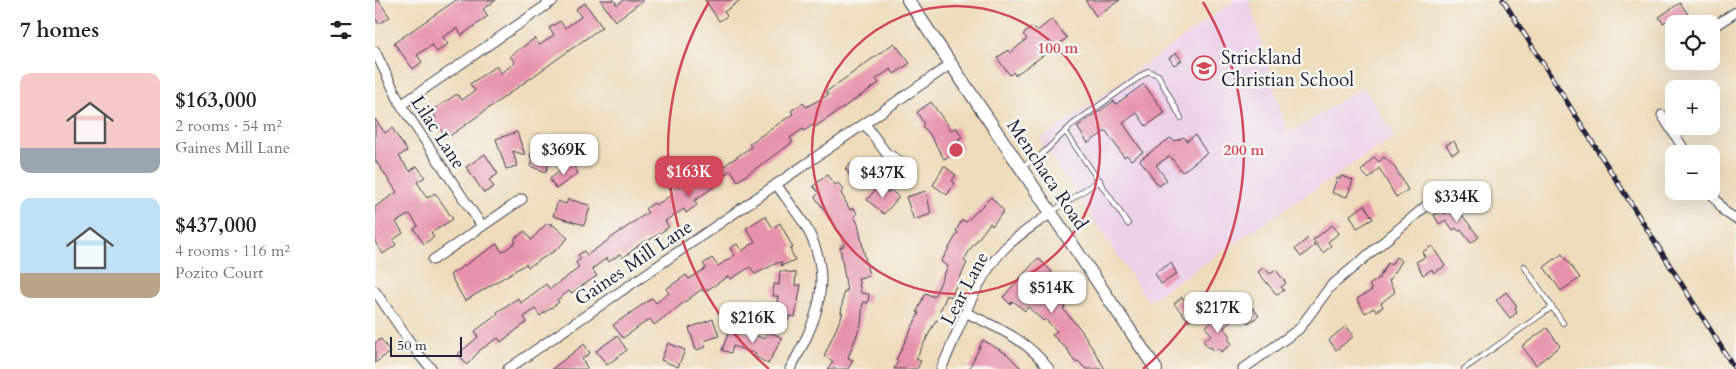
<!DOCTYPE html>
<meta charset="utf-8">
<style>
body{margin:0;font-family:Cardo,serif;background:#f2f2f2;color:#222;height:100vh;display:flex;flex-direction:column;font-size:19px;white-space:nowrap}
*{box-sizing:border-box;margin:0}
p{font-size:16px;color:#767676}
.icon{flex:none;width:28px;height:28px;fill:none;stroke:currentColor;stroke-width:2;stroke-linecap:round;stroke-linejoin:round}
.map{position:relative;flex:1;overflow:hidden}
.side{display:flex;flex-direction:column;background:#fff;width:375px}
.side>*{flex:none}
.controls{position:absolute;left:1290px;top:15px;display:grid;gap:10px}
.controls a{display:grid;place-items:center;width:55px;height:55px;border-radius:10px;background:#fff;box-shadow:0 5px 20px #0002;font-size:25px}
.scale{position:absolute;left:15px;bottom:12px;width:72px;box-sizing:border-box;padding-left:5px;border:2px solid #22223b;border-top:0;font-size:14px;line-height:18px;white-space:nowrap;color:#22223b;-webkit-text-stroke:4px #f6f6f2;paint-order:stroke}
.price{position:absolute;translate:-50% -42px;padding:0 11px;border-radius:10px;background:#fff;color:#222;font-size:16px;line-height:32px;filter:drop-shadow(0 1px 2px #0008)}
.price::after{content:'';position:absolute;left:50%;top:30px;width:15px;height:11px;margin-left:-8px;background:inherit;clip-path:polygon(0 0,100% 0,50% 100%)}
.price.current{background:#d1495b;color:#fff}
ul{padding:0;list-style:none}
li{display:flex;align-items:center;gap:15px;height:125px;padding:0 20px}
li span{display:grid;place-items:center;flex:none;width:140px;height:100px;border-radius:10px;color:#555}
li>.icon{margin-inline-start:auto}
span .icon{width:60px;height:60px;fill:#fffc;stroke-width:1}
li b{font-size:21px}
h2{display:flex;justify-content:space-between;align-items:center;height:60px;padding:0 20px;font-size:21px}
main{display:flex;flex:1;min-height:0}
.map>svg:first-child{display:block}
.built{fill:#ecd1ea}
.building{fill:#e791ac}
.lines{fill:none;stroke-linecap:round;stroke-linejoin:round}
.service-casing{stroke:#413e4e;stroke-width:6}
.minor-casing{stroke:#413e4e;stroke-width:11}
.secondary-casing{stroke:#413e4e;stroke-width:14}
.service{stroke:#fff;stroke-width:4.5}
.minor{stroke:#fff;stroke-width:9}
.secondary{stroke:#fff;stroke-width:12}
.rail-casing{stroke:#22223b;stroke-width:5}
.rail{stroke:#f6f6f2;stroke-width:3;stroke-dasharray:9;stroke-linecap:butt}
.ring{fill:none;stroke:#d1495b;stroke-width:2.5}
.labels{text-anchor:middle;stroke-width:5;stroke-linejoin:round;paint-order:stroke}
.poi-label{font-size:19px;fill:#22223b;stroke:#f6f6f2;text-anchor:start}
.street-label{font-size:19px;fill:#22223b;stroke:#f6f6f2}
.centre{fill:#d1495b;stroke:#f6f6f2;stroke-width:2.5}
.ring-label{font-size:15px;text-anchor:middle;font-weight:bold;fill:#d1495b;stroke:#f6f6f2;stroke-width:5;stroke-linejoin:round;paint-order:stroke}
</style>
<main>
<section class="side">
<h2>7 homes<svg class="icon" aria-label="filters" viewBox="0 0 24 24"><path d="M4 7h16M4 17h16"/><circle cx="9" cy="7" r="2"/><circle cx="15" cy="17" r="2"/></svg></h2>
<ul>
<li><span style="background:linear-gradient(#f6c9c9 75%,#9aa5b1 0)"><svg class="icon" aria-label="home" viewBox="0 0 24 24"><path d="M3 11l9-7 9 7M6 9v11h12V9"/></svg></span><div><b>$163,000</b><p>2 rooms · 54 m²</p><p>Gaines Mill Lane</p></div></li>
<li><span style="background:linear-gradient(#bfe0f5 75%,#b9a48a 0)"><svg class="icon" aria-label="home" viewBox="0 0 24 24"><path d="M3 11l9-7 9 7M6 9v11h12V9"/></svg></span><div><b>$437,000</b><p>4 rooms · 116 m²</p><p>Pozito Court</p></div></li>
</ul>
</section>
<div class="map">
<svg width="1361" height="369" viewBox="0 0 1361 369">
<rect width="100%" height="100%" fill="#f6f6f2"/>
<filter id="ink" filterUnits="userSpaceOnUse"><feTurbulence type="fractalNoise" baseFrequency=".02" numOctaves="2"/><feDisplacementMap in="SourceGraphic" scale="10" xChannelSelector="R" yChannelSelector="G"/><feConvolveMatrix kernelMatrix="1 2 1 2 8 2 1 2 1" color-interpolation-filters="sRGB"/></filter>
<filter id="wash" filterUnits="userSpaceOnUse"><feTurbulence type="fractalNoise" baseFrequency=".0096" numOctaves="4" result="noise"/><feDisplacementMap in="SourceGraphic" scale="20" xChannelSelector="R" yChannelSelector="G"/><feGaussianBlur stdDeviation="1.12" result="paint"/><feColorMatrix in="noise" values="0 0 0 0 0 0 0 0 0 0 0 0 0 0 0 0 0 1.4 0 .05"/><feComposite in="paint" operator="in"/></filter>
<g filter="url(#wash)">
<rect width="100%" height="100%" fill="#eedcba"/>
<path class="built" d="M860,0H874L913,135L988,86L1020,136L773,301L665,140Z"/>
<g id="blocks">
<path class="building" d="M0,0H3L15,17L4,24L0,18Z
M81,0H121L108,9L113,16L87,35L82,28L68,37L73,44L62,52L57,45L42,55L47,62L38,69L19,43Z
M225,0H239L242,5L249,0H269L240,21Z
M330,0H366L349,12L352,16L344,21Z
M710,0H745L721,16Z
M210,3L227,27L72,138L59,120L61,118L56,111L82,94L87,100L100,91L95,84L121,66L126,73L140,63L135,56L160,38L165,45L179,35L174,28L185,21L190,28L206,17L201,9Z
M1305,3L1313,14L1309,16L1312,20L1306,24H1298L1295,19L1288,23L1284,17Z
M677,19L692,38L659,62L640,75L638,72L635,75L622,58L633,50L635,53L652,39L648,34L658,27L662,31Z
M519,43L535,63L519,74L516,69L501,79L504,83L440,127L438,125L429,131L428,129L415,138L418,142L363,181L356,170L340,181L343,184L319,201L322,205L311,213L309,209L290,221L294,227L271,242L270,240L248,258L245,254L234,262L232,258L217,269L222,276L196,293L194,291L182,300L184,302L165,316L160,309L149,317L152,322L126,342L123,338L105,350L92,365L83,354L103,337L100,331L123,314L122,312L143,298L146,303L171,284L175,289L204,268L201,262L206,259L203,255L209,251L212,255L273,212L270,209L279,203L281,205L298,194L292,184L298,180L304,188L308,184L311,188L325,178L322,173L340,159L346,168L376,147L374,144L418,114L416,111L428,103L431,107L453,95L451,92Z
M801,53L807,60L799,65L794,58Z
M769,84L790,113L771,126L762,113L748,123L768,152L756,160L752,155L749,157L731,131L713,143L702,127L739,101L741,104Z
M556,102L576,130L581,127L587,137L583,139L588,148L569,159L554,133L547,126L549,124L542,112Z
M0,119L10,133L17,128L32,151L24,156L33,169L35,171L42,166L50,177L42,182L44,185L52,198L60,193L78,219L56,233L59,237L49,244L39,229L43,226L35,214L21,222L28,233L18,240L21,245L8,254L0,242V207L22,192L0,160Z
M142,132L150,155L138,151L142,166L131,169L121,139Z
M820,135L832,153L807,172L795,156L781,165L792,180L784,186L765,160L795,138L800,141L809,137L812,141Z
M162,136L181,143L171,172L155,166L158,158L155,157Z
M1079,141L1084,151L1077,154L1071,145Z
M110,154L123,174L114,180L119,187L109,193L91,167Z
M999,157L1004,162L1009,157L1019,166L1033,190L1021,197L1004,168L994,179L986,171Z
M492,160L502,174L482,187L470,168L478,163L481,168Z
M196,162L203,173L181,189L175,179Z
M569,166L581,175L577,181L580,183L572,195L558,185Z
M452,175L460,185L463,183L469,190L466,193L475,210L479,208L482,214L479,216L483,224L494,276L483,278L486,293L494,294L493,303L488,302L486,324L473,358L478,360L473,369H453L458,361L449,356L468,313H466L469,291H472L465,247L469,246L467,235L440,197L444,193L438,186Z
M966,176L978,180L972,197L957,193L962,178L965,179Z
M504,185L513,193L515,190L524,197L509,214L492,200Z
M551,191L556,214L539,220L531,197Z
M616,197L629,211L617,226L615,223L594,251L589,261L592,263L581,286L576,297L572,295L565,311L567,312L563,321L561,320L541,359L546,361L542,369H519L523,361L521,360L544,313L542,312L550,293L559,297L573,266L566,262L583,232L581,231L587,220L591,222Z
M193,199L214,205L215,208L209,225L178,216L183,201L191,204Z
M990,205L998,219L982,228L975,215Z
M1080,206L1104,237L1096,243L1086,230L1084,231L1081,228L1078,230L1071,220L1064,224L1059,215L1068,211L1070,214Z
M390,216L398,228L405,223L418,248L415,249L420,260L406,266L407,262L402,263L380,274L375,267L356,279L354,276L329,292L327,289L279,325L275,319L248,338L238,325L277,298L281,303L294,293L291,289L311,275L314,279L331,268L328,264L337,258L343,266L360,255L355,248L362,244L367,251L380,242L371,228Z
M172,223L176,226V223L193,238L181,250L153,267L151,264L90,301L75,275L122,244L127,252L141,242L139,239L150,231L156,240Z
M957,225L964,233L953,242L956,246L948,253L938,240Z
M933,238L940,245L926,257L920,249Z
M1057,246L1070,266L1059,273L1057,269L1048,275L1041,262L1050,257L1047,252Z
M1187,254L1205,278L1186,291L1169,267Z
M1021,257L1027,261L1014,281L1020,292L1006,303L1008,307L1001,311L999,308L990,313L982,299L997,290L994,285L1003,279L1013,263L1016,265Z
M663,258L677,272L675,275L677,277L667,287L683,303L685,301L690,307L688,309L707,331L730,369H711L703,361L700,362L692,349L677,335L682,331L670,319L668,321L653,307L650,311L638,301L635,304L628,297Z
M796,263L802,274L786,284L780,273Z
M889,267L895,274L901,270L911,283L906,287L909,290L902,295L883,272Z
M405,271L421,273L420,285H426L420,317L414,316L413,321L399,319L403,296H398L399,284L404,285Z
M1131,292L1142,306L1140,307L1142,313L1135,318L1121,300Z
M807,297L822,314L814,321L799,304Z
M846,297L855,307L847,313L838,304Z
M878,308L884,316L873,323L868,316Z
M847,313L855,322L849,328L856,336L853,338L857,344L846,352L843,348L839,351L836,347L834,348L828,341L837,335L830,327Z
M338,319L344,336L329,341L331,347L321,350L314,328Z
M356,326L389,339L393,331L407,338L393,364L380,356L381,354L358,346L356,353L347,350Z
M971,326L979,336L961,350L954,340Z
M1172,328L1185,346L1161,365L1147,346Z
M242,336L252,350L232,365L221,351Z
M6,339L15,352L0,363V343Z
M608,340L632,354L647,369H594Z
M293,343L310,350L303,367L286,360Z
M209,344L215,353L207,359L213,369H177Z"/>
</g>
</g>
<g filter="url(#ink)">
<use href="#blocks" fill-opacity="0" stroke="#413e4e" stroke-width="1"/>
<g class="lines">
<g class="service-casing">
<path id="service" d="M690,131L753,224
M647,167L666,155L698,124L773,71L783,75L806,118
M678,211L725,180
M1149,266L1188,323
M1089,369L1177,307"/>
</g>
<g class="minor-casing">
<path id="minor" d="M1336,28L1361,12
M0,51L26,105L107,226
M26,105L179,0
M1287,115L1312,154
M490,124L511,153L532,165
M401,184C410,197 421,211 430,225C461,278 442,321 415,369
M1335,191L1350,212L1361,219
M58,260L147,199
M0,291L44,355L57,369
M592,313C623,328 653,340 674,369
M133,369L576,64
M566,369C585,329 599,280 630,248C644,234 661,224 676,213
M868,369L924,329L955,287L1051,206"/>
</g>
<g class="secondary-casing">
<path id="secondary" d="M533,0L781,369"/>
</g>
<use href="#service" class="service"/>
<use href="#minor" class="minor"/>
<use href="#secondary" class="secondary"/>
<g class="rail-casing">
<path id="rail" d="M1128,0L1360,369"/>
</g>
<use href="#rail" class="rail"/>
</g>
</g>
<g class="ring">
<circle cx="581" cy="150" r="144"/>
<path d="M394 369A288 288 0 0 1 334 2M828 2A288 288 0 0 1 768 369"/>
</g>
<defs>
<g id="school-ring" transform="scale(1.25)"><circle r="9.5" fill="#f6f6f2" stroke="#d1495b" stroke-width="1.5"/><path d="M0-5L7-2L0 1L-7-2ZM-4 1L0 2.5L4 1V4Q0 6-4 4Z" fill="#d1495b"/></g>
</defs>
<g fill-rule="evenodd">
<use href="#school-ring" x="829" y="68"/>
</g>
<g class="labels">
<g class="poi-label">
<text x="846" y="64">Strickland<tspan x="846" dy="22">Christian School</tspan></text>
</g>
<g class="street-label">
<text transform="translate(64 132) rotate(57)" y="7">Lilac Lane</text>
<text transform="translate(673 174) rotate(56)" y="7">Menchaca Road</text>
<text transform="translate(258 262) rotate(-34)" y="7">Gaines Mill Lane</text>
<text transform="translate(589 288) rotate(-62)" y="7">Lear Lane</text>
</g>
</g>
<circle cx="581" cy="150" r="8" class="centre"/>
<g class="ring-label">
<text x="683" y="53">100 m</text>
<text x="869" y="155">200 m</text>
</g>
</svg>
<div class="controls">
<a><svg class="icon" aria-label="locate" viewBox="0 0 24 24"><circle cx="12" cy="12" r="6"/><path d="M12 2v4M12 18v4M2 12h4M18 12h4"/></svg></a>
<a>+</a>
<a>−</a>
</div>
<div class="scale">50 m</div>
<b class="price" style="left:189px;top:176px">$369K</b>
<b class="price current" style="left:314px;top:198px">$163K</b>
<b class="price" style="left:508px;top:199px">$437K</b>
<b class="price" style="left:1082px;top:223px">$334K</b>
<b class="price" style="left:677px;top:314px">$514K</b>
<b class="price" style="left:843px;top:334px">$217K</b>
<b class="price" style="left:378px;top:344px">$216K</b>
</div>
</main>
